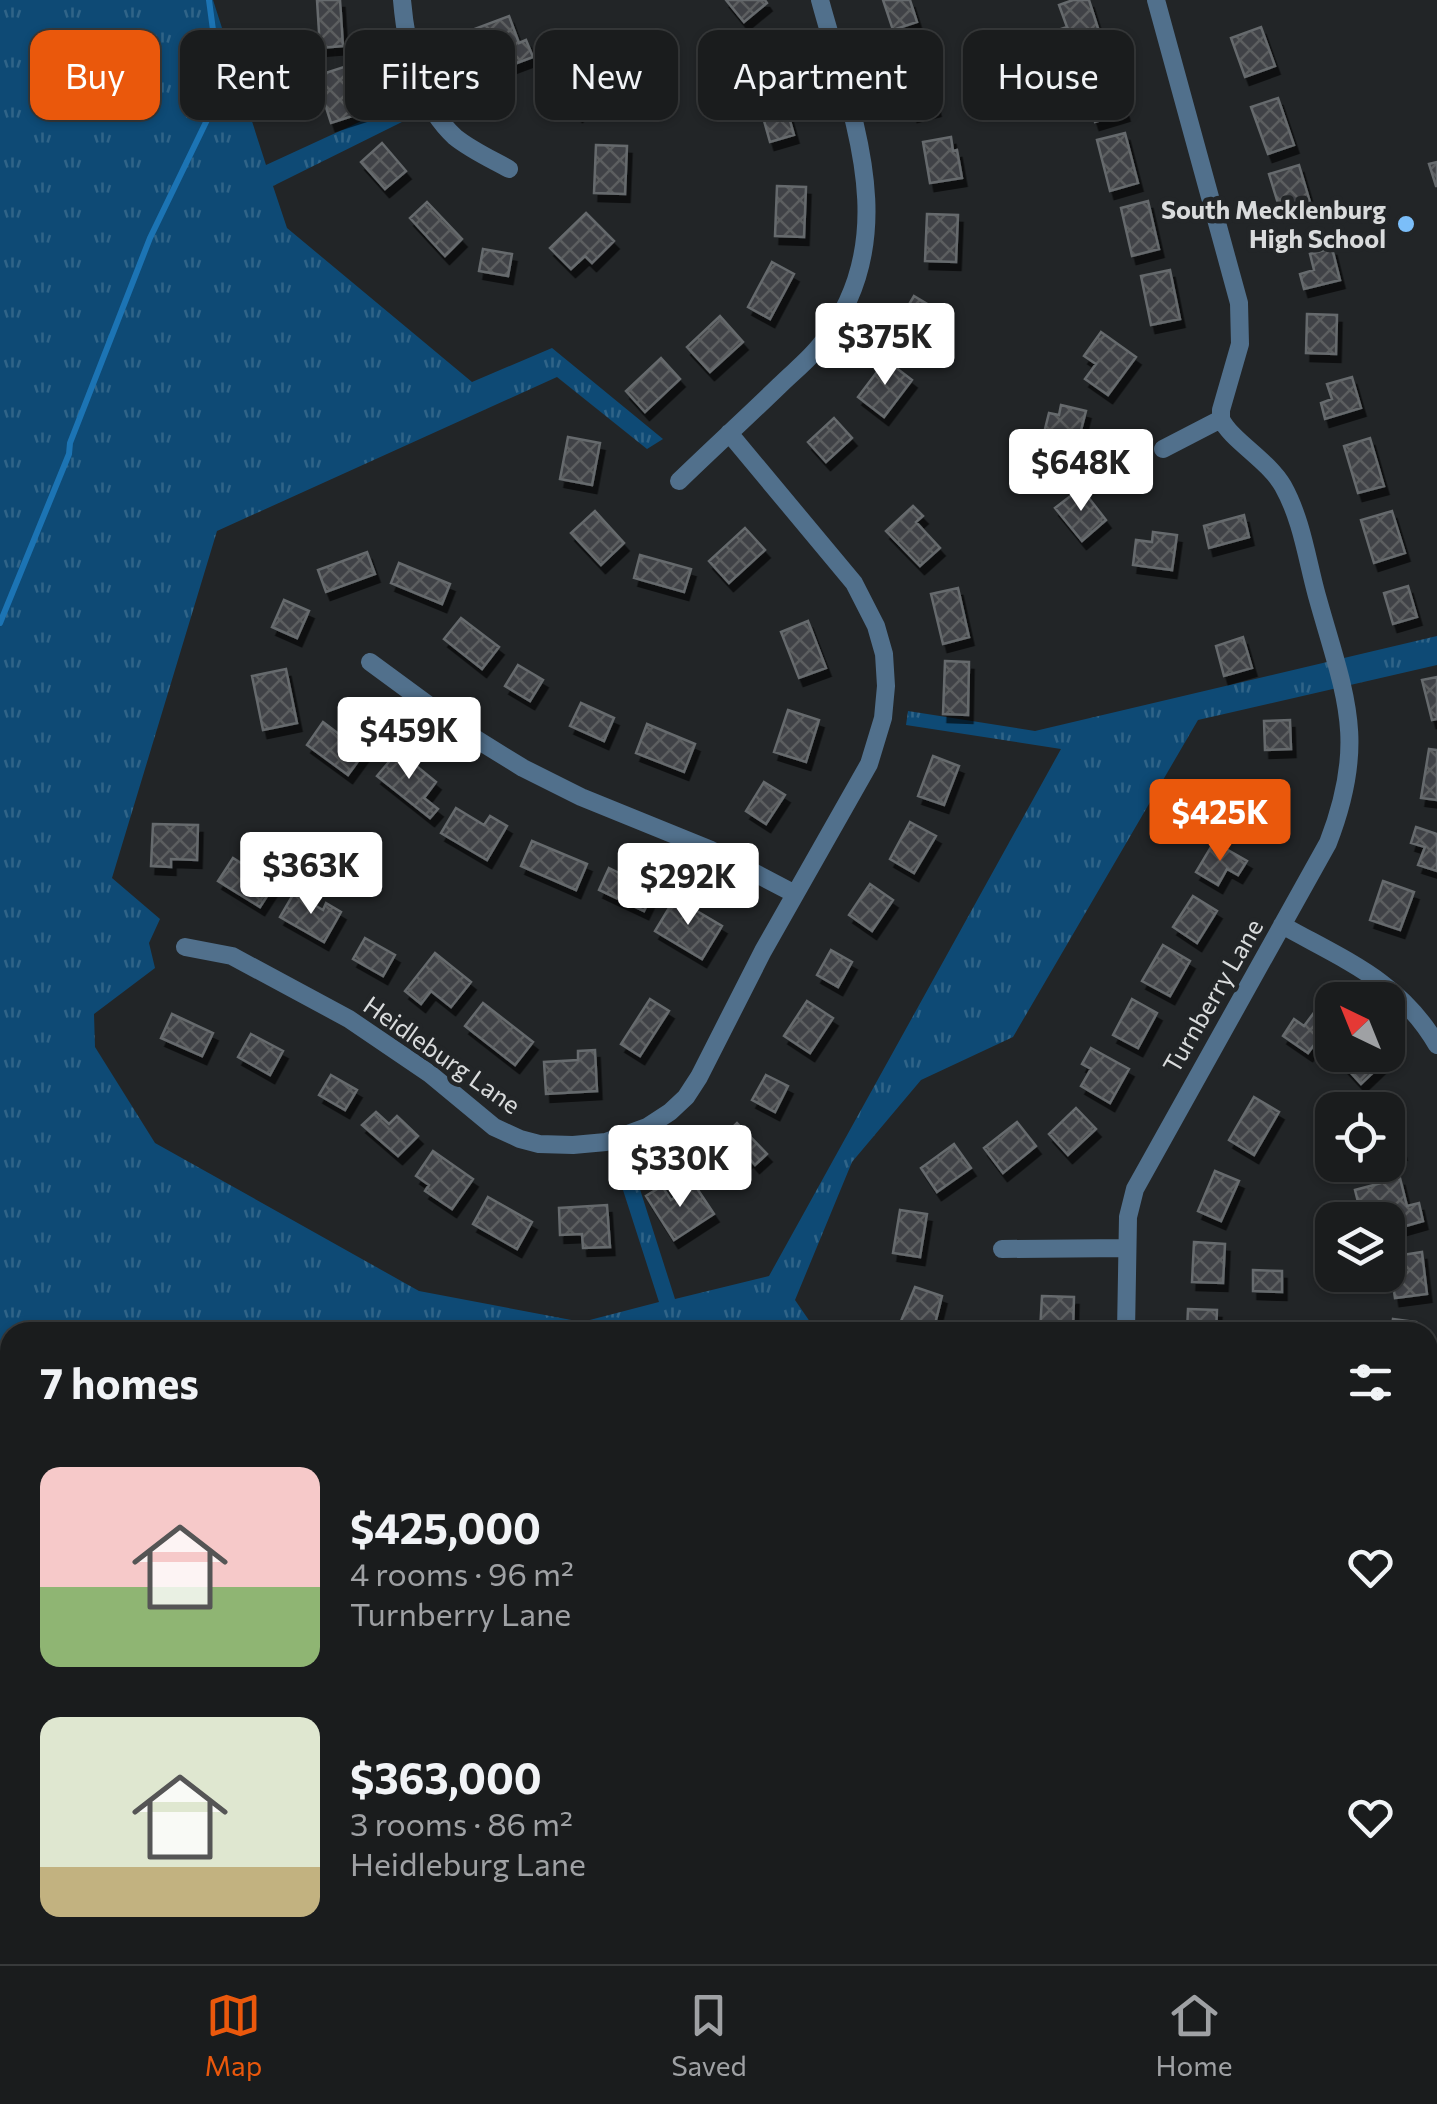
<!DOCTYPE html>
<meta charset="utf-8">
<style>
body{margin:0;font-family:Commissioner,sans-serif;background:#27292a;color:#f1f3f6;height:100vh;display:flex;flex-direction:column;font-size:38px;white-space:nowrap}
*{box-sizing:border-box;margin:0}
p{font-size:32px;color:#9fa1a4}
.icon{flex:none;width:55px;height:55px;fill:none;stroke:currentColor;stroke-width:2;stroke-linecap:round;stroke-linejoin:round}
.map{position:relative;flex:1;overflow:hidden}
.sheet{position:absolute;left:0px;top:1322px;width:1438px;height:642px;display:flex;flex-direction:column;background:#1a1c1d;border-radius:30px 30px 0 0;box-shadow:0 2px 8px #0004,0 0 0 2px #383a3b}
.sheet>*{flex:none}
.banner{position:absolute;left:30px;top:30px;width:1378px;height:90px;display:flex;gap:20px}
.needle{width:65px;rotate:317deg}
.buttons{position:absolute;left:1315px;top:982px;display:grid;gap:20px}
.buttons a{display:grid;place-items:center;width:90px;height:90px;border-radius:20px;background:#1a1c1d;box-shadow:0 2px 8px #0004,0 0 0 2px #383a3b;font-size:50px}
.price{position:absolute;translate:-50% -85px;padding:0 22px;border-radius:10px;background:#fff;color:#222;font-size:32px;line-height:65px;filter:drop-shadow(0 2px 5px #0008)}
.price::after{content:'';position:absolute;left:50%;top:60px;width:30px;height:22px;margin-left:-15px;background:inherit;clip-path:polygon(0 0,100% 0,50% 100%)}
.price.active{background:#ea580c;color:#fff}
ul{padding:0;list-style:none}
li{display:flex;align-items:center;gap:30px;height:250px;padding:0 40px}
li span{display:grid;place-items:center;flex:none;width:280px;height:200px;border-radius:20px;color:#555}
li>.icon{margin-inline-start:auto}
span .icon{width:120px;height:120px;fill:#fffc;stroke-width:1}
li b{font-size:42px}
h2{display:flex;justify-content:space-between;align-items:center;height:120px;padding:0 40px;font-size:42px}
.pill{padding:0 35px;border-radius:20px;background:#1a1c1d;box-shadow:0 2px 8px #0004,0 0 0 2px #383a3b;font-size:35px;line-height:90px}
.pill.active{background:#ea580c;color:#fff}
.tabs{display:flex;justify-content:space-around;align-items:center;height:140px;border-top:2px solid #383a3b;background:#1a1c1d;font-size:28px;color:#9fa1a4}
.tabs a{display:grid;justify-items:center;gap:5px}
.tabs .active{color:#ea580c}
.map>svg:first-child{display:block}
.grass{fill:url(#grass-tufts)}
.wetland{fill:url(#wetland-marsh)}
.water{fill:#1c74b4}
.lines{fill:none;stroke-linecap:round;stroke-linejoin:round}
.stream{stroke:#1c74b4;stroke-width:6}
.building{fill:url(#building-cross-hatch);stroke:#666a6d;stroke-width:2.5;filter:url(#shadow)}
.street{stroke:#51708c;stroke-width:18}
.poi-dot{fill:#7bbef9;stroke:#222527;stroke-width:4}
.labels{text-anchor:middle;stroke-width:9;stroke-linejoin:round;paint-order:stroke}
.poi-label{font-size:25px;font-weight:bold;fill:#d9dbdc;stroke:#222527;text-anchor:end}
.street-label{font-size:25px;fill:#d9dbdc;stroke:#222527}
</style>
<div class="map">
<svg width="1437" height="1964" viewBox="0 0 1437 1964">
<defs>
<pattern id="grass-tufts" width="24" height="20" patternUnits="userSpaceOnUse" patternTransform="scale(2.5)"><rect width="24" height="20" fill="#0e4a75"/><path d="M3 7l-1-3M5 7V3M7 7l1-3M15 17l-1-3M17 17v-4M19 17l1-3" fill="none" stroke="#306488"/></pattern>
<pattern id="wetland-marsh" width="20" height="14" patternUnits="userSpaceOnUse" patternTransform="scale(2.5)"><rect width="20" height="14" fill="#0e4a75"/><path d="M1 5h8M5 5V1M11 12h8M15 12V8" fill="none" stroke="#306488"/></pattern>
<pattern id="building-cross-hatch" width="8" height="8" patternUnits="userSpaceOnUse" patternTransform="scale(2.5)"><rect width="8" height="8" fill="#404346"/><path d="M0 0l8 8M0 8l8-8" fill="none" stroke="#5b5e60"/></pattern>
<filter id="shadow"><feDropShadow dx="4.5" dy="8" stdDeviation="0" flood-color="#0009"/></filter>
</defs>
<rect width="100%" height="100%" fill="#222527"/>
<path class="grass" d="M0,0H213L266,165L405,101L412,117L273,186L287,228L472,382L552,348L663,439L647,449L557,377L217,531L112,878L160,919L149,943L155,968L94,1014L95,1047L155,1143L419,1291L582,1322L659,1302L614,1162L630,1158L675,1299L769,1276L1061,749L906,725L908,711L1035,731L1437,636V665L1198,720L1013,1037L921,1080L852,1162L795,1300L817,1332H10V1817L0,1792Z
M35,1955H977L970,1964H34Z"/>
<path class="wetland" d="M0,1612L10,1625V1664L0,1666Z"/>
<path class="water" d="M0,1524L10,1540V1625L0,1612Z
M155,1955H201V1964H154Z"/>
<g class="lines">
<path class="stream" d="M0,623L69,454L70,443L150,238L207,120L215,45L209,0
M1428,1837L1437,1838
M611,1955L614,1964"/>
</g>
<path class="building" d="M317,0H340L343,46L320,48Z
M726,0H765L767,3L744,22Z
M883,0H910L917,22L893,30Z
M1073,0H1089L1102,41L1063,54L1055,31L1067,27L1059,5Z
M509,16L519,43L526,40L533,57L493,72L483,45L470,50L464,33Z
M1261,27L1275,66L1245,77L1231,38Z
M753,41L763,68L773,64L779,82L726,101L715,67L725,63L721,53Z
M565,57L588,81L596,73L608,86L578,114L543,77Z
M925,57L936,108L913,114L901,62Z
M350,65L365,112L331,123L316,76Z
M1113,71L1125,113L1095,122L1082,80Z
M1278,98L1294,145L1268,154L1251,107Z
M785,103L794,135L770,142L761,110Z
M1125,133L1138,183L1110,191L1097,140Z
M951,137L953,151L957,150L962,178L930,183L923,142Z
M382,143L406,171L385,189L361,162Z
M596,145L627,146L625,194L594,193Z
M1437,162V186H1436L1429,164Z
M1299,165L1310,202L1280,210L1269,174Z
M777,186L806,187L804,237L775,236Z
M1148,201L1159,249L1132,256L1121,208Z
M427,202L462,239L445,256L410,218Z
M586,213L614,241L592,263L585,256L571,269L550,248Z
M927,214L958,215L956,262L925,261Z
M1332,248L1340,280L1304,289L1300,274L1314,270L1310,254Z
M483,249L512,254L508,276L479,271Z
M772,262L794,274L770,319L748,307Z
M1170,270L1180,319L1151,325L1141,276Z
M914,296L934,308L918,335L898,323Z
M1307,314L1337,315L1336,354L1306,353Z
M720,316L743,342L710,372L687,347Z
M1101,332L1136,357L1108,395L1085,379L1096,364L1084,356Z
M661,358L680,379L645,412L626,391Z
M886,360L912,380L884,417L858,397Z
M1352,377L1361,408L1325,419L1321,403L1332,399L1327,384Z
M1061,405L1086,411L1075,453L1050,447L1054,431L1045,429L1049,413L1059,415Z
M834,418L852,438L826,462L808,442Z
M568,437L600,443L592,485L560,479Z
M1370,438L1384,486L1358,493L1344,446Z
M1081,488L1106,520L1082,541L1055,508Z
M913,506L923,516L916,522L940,548L920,566L886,531Z
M595,511L624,543L601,565L571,533Z
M1392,511L1405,553L1374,563L1361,520Z
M1244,515L1249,537L1209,548L1204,526Z
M745,528L765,550L729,583L709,561Z
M1153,532L1177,535L1172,570L1133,565L1136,540L1152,542Z
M367,552L375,574L326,592L318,570Z
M640,555L691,569L684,592L634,578Z
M399,563L450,584L442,604L391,583Z
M1408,586L1417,617L1393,624L1384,593Z
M958,588L969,637L943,644L931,594Z
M284,600L309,611L297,638L272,627Z
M461,618L499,647L482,669L444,639Z
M808,621L826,668L799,678L781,632Z
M1243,637L1252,668L1224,676L1216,646Z
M945,661L969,662L968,715L943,714Z
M518,665L543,680L530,701L505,686Z
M286,669L297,723L263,730L252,676Z
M1437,677V719L1432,720L1422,680Z
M581,703L614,718L604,741L570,726Z
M788,710L819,720L806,762L774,752Z
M1290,720L1291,749L1265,750L1264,721Z
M323,722L364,753L348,775L307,745Z
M647,724L695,744L684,772L636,753Z
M1429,749L1437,750V800L1421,798Z
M398,751L436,782L424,798L438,809L430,818L377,776Z
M933,756L959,766L944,805L918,796Z
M1245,781L1267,792L1260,808L1269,813L1259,833L1229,817Z
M764,782L785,795L766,824L746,811Z
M456,808L484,825L490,816L507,826L487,860L441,833Z
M910,822L936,836L914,873L890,859Z
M153,824L198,825L197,860L171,859V867L151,866Z
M1416,827L1437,834V871L1418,865L1425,847L1411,843Z
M532,841L587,864L576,890L521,866Z
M1214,842L1247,861L1238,875L1227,869L1218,885L1196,872Z
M255,857L282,873L260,907L218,881L233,858L249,868Z
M609,868L654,890L644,911L599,890Z
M1383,881L1414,892L1400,930L1370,920Z
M870,884L893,900L872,931L849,915Z
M294,893L323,910L326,903L341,912L324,942L280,917Z
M1193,896L1217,911L1197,943L1173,927Z
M675,898L722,926L702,959L655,931Z
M365,938L395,955L383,976L353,959Z
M1163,945L1190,961L1170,996L1142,981Z
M831,950L852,962L838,987L817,975Z
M435,953L471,982L451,1007L431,991L421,1004L405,991Z
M650,999L669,1011L640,1056L621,1044Z
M1132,999L1157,1013L1138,1048L1113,1035Z
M807,1001L833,1018L810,1053L784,1036Z
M483,1003L533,1042L515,1065L465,1026Z
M1316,1010L1332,1021L1308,1053L1283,1036L1294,1019L1304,1026Z
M172,1014L213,1033L202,1056L161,1038Z
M251,1034L283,1051L270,1075L238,1057Z
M1091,1048L1129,1069L1110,1103L1081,1086L1091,1069L1082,1064Z
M595,1050L597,1091L546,1094L544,1062L578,1060V1051Z
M1341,1055H1372L1381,1065L1361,1084L1338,1059Z
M331,1075L357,1090L345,1110L319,1095Z
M766,1075L788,1086L775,1112L752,1100Z
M1254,1097L1279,1112L1254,1155L1229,1140Z
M1076,1108L1096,1129L1068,1155L1049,1134Z
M1388,1110L1402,1152L1388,1157Z
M376,1112L389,1124L397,1116L418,1136L398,1156L362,1125Z
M1017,1122L1036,1146L1003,1173L984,1148Z
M737,1123L767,1154L755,1165L749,1158L728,1178L705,1154Z
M954,1144L971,1168L937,1192L921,1168Z
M433,1151L473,1179L452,1209L425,1191L429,1185L416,1176Z
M1215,1171L1239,1181L1221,1221L1198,1211Z
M1400,1178L1407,1206L1419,1203L1423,1221L1388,1231V1220H1375L1370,1203L1359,1206L1355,1190Z
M694,1184L714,1214L674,1240L646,1196L662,1186L671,1200Z
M488,1197L532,1222L517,1249L473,1224Z
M607,1205L610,1247L583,1248L582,1234L560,1235L559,1208Z
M900,1210L927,1214L920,1257L893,1253Z
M1194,1242L1225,1244L1223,1283L1192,1282Z
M1422,1252L1427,1294L1395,1298L1389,1257Z
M1253,1270L1282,1271V1292L1253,1291Z
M915,1287L942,1296L933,1332H917L899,1326Z
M1042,1296L1074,1297L1073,1332H1040Z
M1188,1309L1217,1310L1216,1332H1187Z
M1393,1319L1416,1322L1414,1332H1391Z
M1430,1712L1435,1745L1428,1746V1713Z
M1082,1955H1093L1110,1964H1078Z
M1222,1955H1250L1245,1964Z
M1288,1955H1311L1325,1964H1282Z"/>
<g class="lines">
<path class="street" d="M402,0C406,47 419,104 455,137C471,150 491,159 509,169
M1156,0L1239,303L1240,344L1221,410V419L1163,449
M679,481C712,449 746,418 779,386C793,372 810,359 822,343C906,237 851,115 820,0
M370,662L468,734L523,768L581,797L709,849L795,894
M1282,925C1344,960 1400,981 1437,1045
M185,947L232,956L349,1019L430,1074L494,1127L520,1139L539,1144L573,1145L606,1142L647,1127L670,1112L686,1097L699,1077L763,951L869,764L883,718L886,686L884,654L876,626L854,583L729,433
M1002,1249L1127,1248
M1126,1332L1128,1217L1135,1189L1328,843C1368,740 1345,696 1317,596C1307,560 1302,520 1283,486C1268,460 1231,440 1221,419
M1428,1545L1437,1514"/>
</g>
<circle class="poi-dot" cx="1406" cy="224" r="10"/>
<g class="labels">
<g class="poi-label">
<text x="1386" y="219">South Mecklenburg<tspan x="1386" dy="29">High School</tspan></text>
</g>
<g class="street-label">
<text transform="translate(1213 996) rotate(-60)" y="9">Turnberry Lane</text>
<text transform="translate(442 1055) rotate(35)" y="9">Heidleburg Lane</text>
</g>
</g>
</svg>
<div class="buttons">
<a><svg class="needle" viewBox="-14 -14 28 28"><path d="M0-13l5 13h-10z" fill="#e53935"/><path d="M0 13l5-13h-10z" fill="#9fa1a4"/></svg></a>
<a><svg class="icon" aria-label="locate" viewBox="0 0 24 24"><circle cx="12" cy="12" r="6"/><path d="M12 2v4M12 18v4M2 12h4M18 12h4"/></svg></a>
<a><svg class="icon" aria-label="layers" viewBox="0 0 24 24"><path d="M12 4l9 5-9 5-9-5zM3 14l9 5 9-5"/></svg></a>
</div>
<b class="price" style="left:885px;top:388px">$375K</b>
<b class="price" style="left:1081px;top:514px">$648K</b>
<b class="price" style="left:409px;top:782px">$459K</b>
<b class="price active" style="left:1220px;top:864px">$425K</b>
<b class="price" style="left:311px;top:917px">$363K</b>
<b class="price" style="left:688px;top:928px">$292K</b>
<b class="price" style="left:680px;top:1210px">$330K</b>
<div class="banner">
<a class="pill active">Buy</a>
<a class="pill">Rent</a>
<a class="pill">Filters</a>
<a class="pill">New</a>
<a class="pill">Apartment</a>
<a class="pill">House</a>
</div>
<section class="sheet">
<h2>7 homes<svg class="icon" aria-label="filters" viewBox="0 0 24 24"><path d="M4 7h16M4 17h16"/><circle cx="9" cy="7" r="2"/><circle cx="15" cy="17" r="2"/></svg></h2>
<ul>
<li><span style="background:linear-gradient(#f6c9c9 60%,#8fb573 0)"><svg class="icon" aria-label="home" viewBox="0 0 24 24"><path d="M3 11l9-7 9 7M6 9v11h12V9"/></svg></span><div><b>$425,000</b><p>4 rooms · 96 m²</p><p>Turnberry Lane</p></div><svg class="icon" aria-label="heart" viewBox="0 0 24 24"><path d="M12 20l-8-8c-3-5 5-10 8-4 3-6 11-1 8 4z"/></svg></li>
<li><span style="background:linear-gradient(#dfe7d0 75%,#c2b280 0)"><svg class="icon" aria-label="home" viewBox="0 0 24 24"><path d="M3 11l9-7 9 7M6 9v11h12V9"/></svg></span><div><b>$363,000</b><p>3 rooms · 86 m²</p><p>Heidleburg Lane</p></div><svg class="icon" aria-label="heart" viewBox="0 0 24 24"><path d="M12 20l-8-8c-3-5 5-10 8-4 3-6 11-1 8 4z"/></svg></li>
</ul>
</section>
</div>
<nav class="tabs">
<a class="active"><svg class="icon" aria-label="map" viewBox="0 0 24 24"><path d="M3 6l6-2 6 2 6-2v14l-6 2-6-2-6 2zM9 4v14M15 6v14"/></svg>Map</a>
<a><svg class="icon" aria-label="saved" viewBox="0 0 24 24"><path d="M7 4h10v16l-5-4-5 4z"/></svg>Saved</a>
<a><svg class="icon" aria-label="home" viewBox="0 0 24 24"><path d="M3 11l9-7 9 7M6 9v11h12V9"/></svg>Home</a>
</nav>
